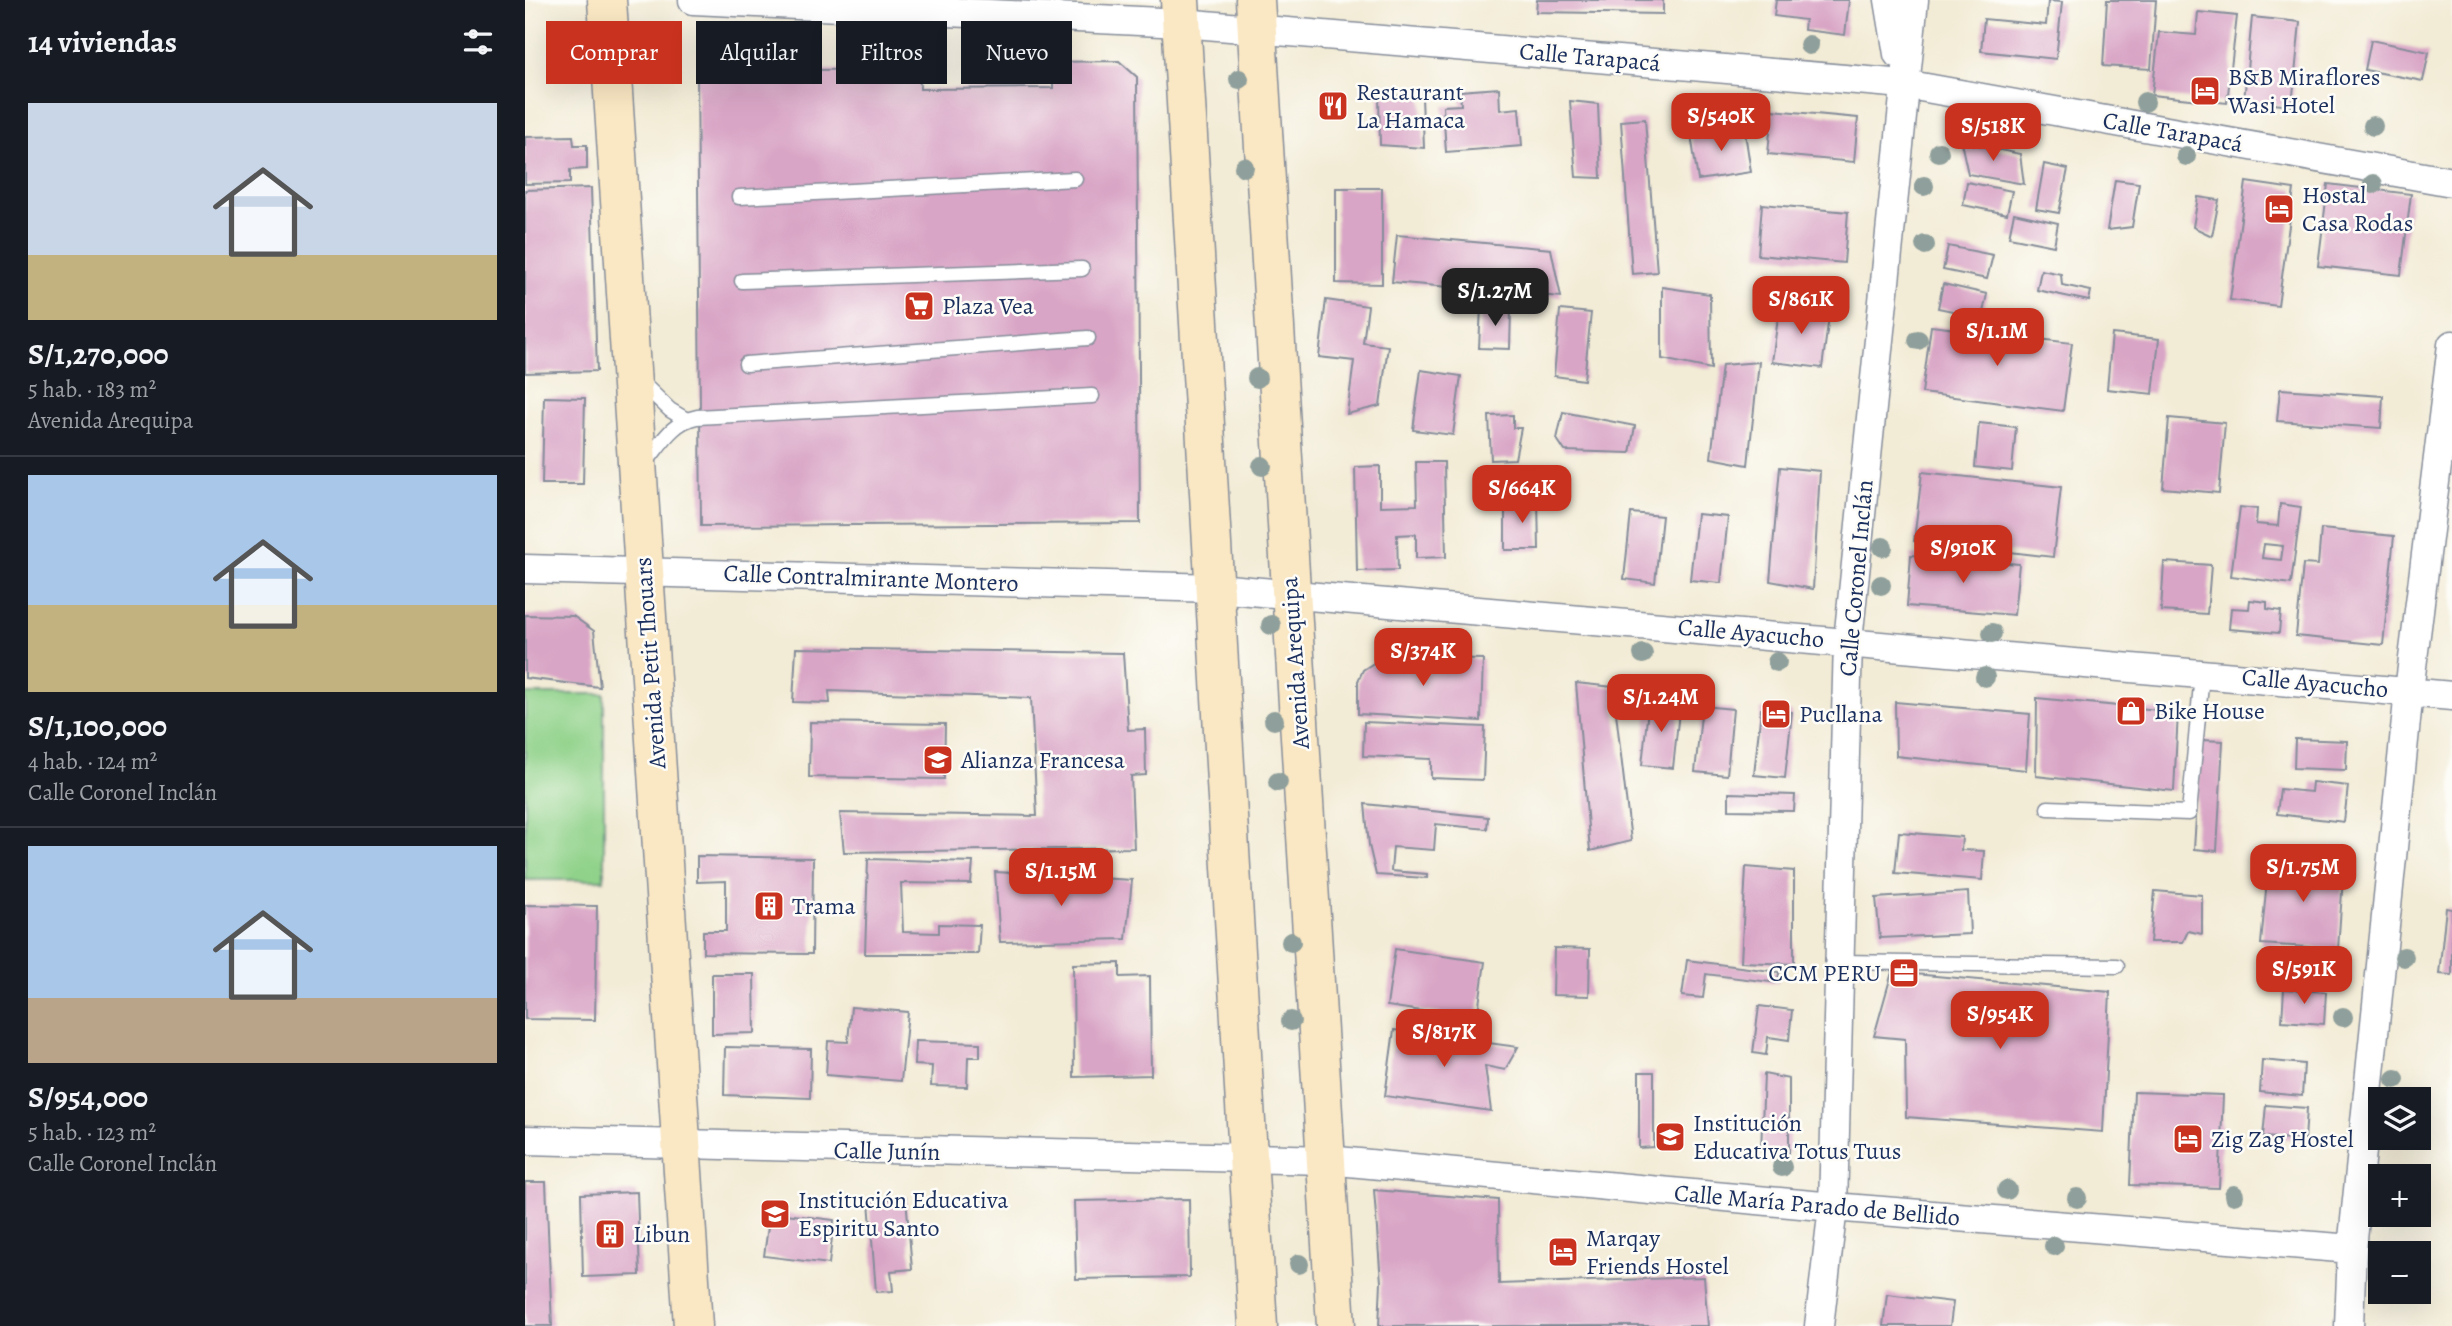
<!DOCTYPE html>
<html lang="es">
<meta charset="utf-8">
<style>
body{margin:0;font-family:Alegreya,serif;background:#242831;color:#f1f3f6;height:100vh;display:flex;flex-direction:column;font-size:26px;white-space:nowrap}
*{box-sizing:border-box;margin:0}
p{font-size:23px;color:#9ea1a6}
.icon{flex:none;width:38px;height:38px;fill:none;stroke:currentColor;stroke-width:2;stroke-linecap:round;stroke-linejoin:round}
.map{position:relative;flex:1;overflow:hidden}
.sheet{display:flex;flex-direction:column;background:#171b24;width:525px}
.sheet>*{flex:none}
.guide{position:absolute;left:21px;top:21px;width:665px;height:63px;display:flex;gap:14px}
.controls{position:absolute;left:1843px;top:1087px;display:grid;gap:14px}
.controls a{display:grid;place-items:center;width:63px;height:63px;border-radius:0px;background:#171b24;box-shadow:0 7px 28px #0002;font-size:35px}
.price{position:absolute;translate:-50% -60px;padding:0 16px;border-radius:14px;background:#c8321e;color:#fff;font-size:23px;line-height:46px;filter:drop-shadow(0 2px 4px #0008)}
.price::after{content:'';position:absolute;left:50%;top:42px;width:21px;height:16px;margin-left:-10px;background:inherit;clip-path:polygon(0 0,100% 0,50% 100%)}
.price.current{background:#222;color:#fff}
ul{padding:0;list-style:none}
li{display:grid;align-content:center;gap:14px;height:371px;padding:0 28px}
li+li{border-top:2px solid #363941}
li span{display:grid;place-items:center;height:217px;border-radius:0px;color:#555}
li>.icon{margin-inline-start:auto}
span .icon{width:126px;height:126px;fill:#fffc;stroke-width:1}
li b{font-size:30px}
h2{display:flex;justify-content:space-between;align-items:center;height:84px;padding:0 28px;font-size:30px}
.tag{padding:0 24px;border-radius:0px;background:#171b24;box-shadow:0 7px 28px #0002;font-size:24px;line-height:63px}
.tag.current{background:#c8321e;color:#fff}
main{display:flex;flex:1;min-height:0}
.map>svg:first-child{display:block}
.green{fill:#90d28a;stroke:#568074;stroke-width:2}
.building{fill:#d9a5c6;fill-rule:evenodd}
.lines{fill:none;stroke-linecap:round;stroke-linejoin:round}
.service-casing{stroke:#868d9a;stroke-width:17}
.minor-casing{stroke:#868d9a;stroke-width:31}
.secondary-casing{stroke:#868d9a;stroke-width:41}
.service{stroke:#fff;stroke-width:14}
.minor{stroke:#fff;stroke-width:28}
.secondary{stroke:#fae7c3;stroke-width:38}
.tree{fill:#8f9f9b}
.labels{text-anchor:middle;stroke-width:5;stroke-linejoin:round;paint-order:stroke}
.street-label{font-size:24px;fill:#1b2f5e;stroke:#fdfcf7}
.poi-label{font-size:24px;fill:#1b2f5e;stroke:#fdfcf7;text-anchor:start}
</style>
<main>
<section class="sheet">
<h2>14 viviendas<svg class="icon" aria-label="filters" viewBox="0 0 24 24"><path d="M4 7h16M4 17h16"/><circle cx="9" cy="7" r="2"/><circle cx="15" cy="17" r="2"/></svg></h2>
<ul>
<li><span style="background:linear-gradient(#c9d6e8 70%,#c2b280 0)"><svg class="icon" aria-label="home" viewBox="0 0 24 24"><path d="M3 11l9-7 9 7M6 9v11h12V9"/></svg></span><div><b>S/1,270,000</b><p>5 hab. · 183 m²</p><p>Avenida Arequipa</p></div></li>
<li><span style="background:linear-gradient(#a9c7e8 60%,#c2b280 0)"><svg class="icon" aria-label="home" viewBox="0 0 24 24"><path d="M3 11l9-7 9 7M6 9v11h12V9"/></svg></span><div><b>S/1,100,000</b><p>4 hab. · 124 m²</p><p>Calle Coronel Inclán</p></div></li>
<li><span style="background:linear-gradient(#a9c7e8 70%,#b9a48a 0)"><svg class="icon" aria-label="home" viewBox="0 0 24 24"><path d="M3 11l9-7 9 7M6 9v11h12V9"/></svg></span><div><b>S/954,000</b><p>5 hab. · 123 m²</p><p>Calle Coronel Inclán</p></div></li>
</ul>
</section>
<div class="map">
<svg width="1927" height="1326" viewBox="0 0 1927 1326">
<rect width="100%" height="100%" fill="#fdfcf7"/>
<filter id="ink" filterUnits="userSpaceOnUse"><feTurbulence type="fractalNoise" baseFrequency=".0143" numOctaves="2"/><feDisplacementMap in="SourceGraphic" scale="14" xChannelSelector="R" yChannelSelector="G"/><feConvolveMatrix kernelMatrix="1 2 1 2 8 2 1 2 1" color-interpolation-filters="sRGB"/></filter>
<filter id="wash" filterUnits="userSpaceOnUse"><feTurbulence type="fractalNoise" baseFrequency=".00686" numOctaves="4" result="noise"/><feDisplacementMap in="SourceGraphic" scale="28" xChannelSelector="R" yChannelSelector="G"/><feGaussianBlur stdDeviation="1.57" result="paint"/><feColorMatrix in="noise" values="0 0 0 0 0 0 0 0 0 0 0 0 0 0 0 0 0 1.4 0 .05"/><feComposite in="paint" operator="in"/></filter>
<g filter="url(#wash)">
<rect width="100%" height="100%" fill="#f2ebd5"/>
<path class="green" d="M0,694H79V880H0Z"/>
<g id="blocks">
<path class="building" d="M1012,0H1138V14L1011,12Z
M1251,0H1324L1320,35L1279,30L1280,20L1249,16Z
M1582,0H1631L1626,69L1578,66Z
M1523,1L1537,2L1531,59L1456,51L1459,19L1521,25Z
M1673,12L1712,16L1702,103L1627,95L1634,32L1671,35Z
M1727,17L1775,22L1767,106L1719,101Z
M1846,40L1904,52L1898,81L1840,70Z
M594,61L612,77L615,523L176,526L172,71L394,69L395,89L528,88V62Z
M974,88L975,110L994,108L997,146L921,152L918,106L936,105L935,91Z
M854,95L897,97L899,148L855,145Z
M1045,101L1073,104L1076,178L1051,177Z
M1247,110L1333,118L1329,162L1243,154Z
M1120,119L1132,272L1107,274L1096,121Z
M1219,126L1226,172L1173,180L1166,135Z
M48,136L49,145H62V169L45,170V183L0,184V137Z
M1436,142L1495,154L1499,184L1443,174Z
M1519,164L1543,169L1534,213L1511,209Z
M1590,180L1614,183L1607,227L1582,230Z
M1442,182L1487,191L1482,214L1438,205Z
M1721,182L1769,189L1753,306L1705,300Z
M1803,184L1886,194L1876,275L1793,266Z
M66,188L72,371L0,373V190Z
M811,188H857V284L811,283Z
M1673,197L1694,200L1687,236L1668,227Z
M1237,204L1323,212L1319,263L1233,255Z
M1489,213L1533,223L1529,246L1484,237Z
M872,235L1026,249L1036,297L867,282Z
M1423,246L1468,255L1462,279L1418,270Z
M1516,270L1536,274L1537,285L1566,291L1564,301L1512,290Z
M1418,284L1462,294L1457,317L1413,308Z
M1137,287L1185,294L1186,369L1137,359Z
M801,300L843,306L838,343L863,346L855,406L822,414L829,361L794,357Z
M1255,303L1305,309L1297,368L1247,362Z
M956,307L986,308L985,349L954,348Z
M1035,310L1066,313L1059,380L1029,376Z
M1406,326L1547,343L1538,411L1397,393Z
M1587,334L1634,339L1628,394L1582,389Z
M1234,362L1223,465L1186,458L1197,365Z
M896,370L936,376L928,435L888,430Z
M1755,389L1858,396L1856,428L1752,421Z
M19,397L60,398L58,484H17Z
M1038,412L1110,426L1105,453L1040,451L1032,439Z
M988,415V428H996L990,459L966,460L964,416Z
M1644,418L1700,423L1694,493L1638,488Z
M1454,423L1491,427L1487,471L1450,467Z
M891,462H919L921,557L891,558V534L872,535L873,570L832,571L830,467L855,466V506L892,505Z
M1255,467L1295,471L1288,589L1245,581Z
M1397,472L1536,487L1528,557L1389,541Z
M980,499H1013L1014,550H980Z
M1755,504L1776,507L1766,584L1706,576L1715,507L1732,509L1731,524L1753,526ZM1739,544L1758,546L1756,560L1737,558Z
M1106,513L1137,516L1130,583L1099,579Z
M1172,514L1203,517L1196,583L1165,580Z
M1796,529L1869,536L1858,645L1771,636L1778,564L1793,565Z
M1386,555L1494,564L1489,615L1382,606Z
M1639,562L1686,565L1682,614L1636,611Z
M1725,600L1742,602V609L1756,611L1754,633L1704,629L1706,608L1724,609Z
M0,615L48,616L69,631L75,687L0,678Z
M271,648L598,653L603,730L620,729L621,775L606,776L609,848L319,852L315,813L512,816L506,698L304,691L305,703L268,702Z
M858,657L958,659L956,721L833,714V681L838,670Z
M1051,683L1088,687L1106,841L1065,851Z
M1512,698L1653,712L1649,791L1511,776Z
M1124,699L1155,702L1148,768L1117,765Z
M1370,702L1505,714L1501,770L1371,756Z
M1177,706L1208,709L1202,775L1170,772Z
M1236,709L1267,712L1260,778L1229,775Z
M285,722L420,724L419,779L284,777Z
M839,722L960,727L958,780L906,778V759L838,756Z
M1770,739L1822,741L1821,770L1769,768Z
M1676,740L1698,741L1692,851L1669,849Z
M1787,782L1823,786L1819,822L1752,814L1755,789L1786,792Z
M1204,793L1270,795L1269,811L1204,810Z
M840,804L963,817L962,829L911,824L909,850L868,847L866,871L902,874V878L851,875L844,845Z
M1374,832L1437,837L1436,850L1459,851L1457,880L1370,873Z
M172,856L288,858L287,954L178,953V931H201V881L172,882Z
M1744,858L1819,864L1813,949L1736,944Z
M343,859L448,862L446,884L376,883L378,932L414,933V924L455,925L453,954H340Z
M1221,867L1269,871V964L1216,962Z
M470,872L607,880L601,939L475,942Z
M1630,891L1677,895V934L1663,931L1658,942H1625Z
M1443,892L1445,934L1355,938L1351,898Z
M0,905L72,906L70,1020L0,1019Z
M1921,908L1927,909V975L1914,974Z
M1029,948L1065,949L1064,996L1028,995Z
M870,949L960,962L952,1019L862,1006Z
M1162,960L1254,972L1253,983L1181,974L1178,998L1157,996Z
M595,963V977L625,976L626,1075L549,1077L548,964Z
M1367,972L1585,992L1578,1132L1381,1117L1380,1039L1349,1036Z
M187,974H229L230,1033L187,1034Z
M1759,989L1801,992L1799,1024L1757,1021Z
M1234,1006L1267,1010L1264,1040L1243,1037L1241,1055L1228,1053Z
M326,1007L383,1012L376,1081L301,1075L303,1041L323,1042Z
M869,1030L993,1047L980,1070L960,1066L966,1111L860,1096Z
M390,1041L455,1043V1057H443L442,1087L406,1086L407,1066L389,1065Z
M200,1047L286,1049L285,1098L199,1095Z
M1737,1060L1779,1064L1777,1096L1735,1092Z
M1114,1072H1129V1147L1114,1148Z
M1239,1074L1264,1079V1153L1236,1151Z
M1609,1092L1698,1095L1694,1188L1605,1185Z
M1741,1105L1782,1108L1780,1140L1738,1137Z
M0,1182H21L27,1326H0Z
M849,1190L973,1200L974,1284L1179,1277L1183,1326H854L856,1282Z
M112,1192L115,1275L58,1277L56,1194Z
M381,1197L387,1269L366,1271L368,1291L351,1292L344,1201Z
M664,1199L665,1277L551,1279L549,1201Z
M245,1212L309,1220L304,1264L239,1256Z
M1362,1294L1428,1302L1425,1326H1358Z"/>
</g>
</g>
<g filter="url(#ink)">
<use href="#blocks" fill-opacity="0" stroke="#868d9a" stroke-width="2"/>
<g class="lines">
<g class="service-casing">
<path id="service" d="M214,197L550,179
M217,281L557,269
M221,364L563,338
M114,380L145,410L160,419
M119,464C135,446 146,422 172,417L567,396
M1523,808L1664,813L1677,674
M1315,962L1592,966"/>
</g>
<g class="minor-casing">
<path id="minor" d="M168,0L657,23L1379,84L1927,182
M1364,0L1373,54
M0,569L691,588L1927,696
M0,1140L802,1160L1308,1207L1827,1249
M1294,1326L1308,1207L1323,641L1389,0
M1824,1326L1827,1249L1884,691L1927,345"/>
</g>
<g class="secondary-casing">
<path id="secondary" d="M82,0L168,1326
M655,0L733,1326
M730,0L811,1326"/>
</g>
<use href="#service" class="service"/>
<use href="#minor" class="minor"/>
<use href="#secondary" class="secondary"/>
</g>
<g class="tree">
<circle cx="1284" cy="45" r="10"/>
<circle cx="714" cy="79" r="10"/>
<circle cx="1620" cy="102" r="10"/>
<circle cx="1848" cy="126" r="10"/>
<circle cx="1414" cy="152" r="10"/>
<circle cx="1661" cy="156" r="10"/>
<circle cx="719" cy="167" r="10"/>
<circle cx="1848" cy="184" r="10"/>
<circle cx="1399" cy="186" r="10"/>
<circle cx="1400" cy="245" r="10"/>
<circle cx="1393" cy="340" r="10"/>
<circle cx="732" cy="378" r="10"/>
<circle cx="737" cy="466" r="10"/>
<circle cx="1358" cy="547" r="10"/>
<circle cx="1356" cy="585" r="10"/>
<circle cx="746" cy="625" r="10"/>
<circle cx="1467" cy="633" r="10"/>
<circle cx="1118" cy="654" r="10"/>
<circle cx="1252" cy="662" r="10"/>
<circle cx="1460" cy="677" r="10"/>
<circle cx="749" cy="720" r="10"/>
<circle cx="753" cy="782" r="10"/>
<circle cx="766" cy="942" r="10"/>
<circle cx="1879" cy="957" r="10"/>
<circle cx="1818" cy="1017" r="10"/>
<circle cx="766" cy="1021" r="10"/>
<circle cx="1870" cy="1079" r="10"/>
<circle cx="1257" cy="1167" r="10"/>
<circle cx="1482" cy="1190" r="10"/>
<circle cx="1709" cy="1195" r="10"/>
<circle cx="1552" cy="1198" r="10"/>
<circle cx="1529" cy="1246" r="10"/>
<circle cx="774" cy="1264" r="10"/>
</g>
</g>
<defs>
<g id="hotel-square" transform="scale(1.575)"><rect x="-9" y="-9" width="18" height="18" rx="4" fill="#c8321e" stroke="#fdfcf7"/><path d="M-6-4.5h1.5V1H6V5H4.5V3h-9V5H-6ZM-4 0a1.8 1.8 0 1 1 3.6 0ZM.5 0V-2.5h3Q6-2.5 6 0Z" fill="#fff"/></g>
<g id="restaurant-square" transform="scale(1.575)"><rect x="-9" y="-9" width="18" height="18" rx="4" fill="#c8321e" stroke="#fdfcf7"/><path d="M-5-6h1v4h1v-4h1v4h1v-4h1v5L-1.5 .5V6h-2V.5L-5-1ZM5-6V6H3V1.5H1.5Q1.5-4 5-6Z" fill="#fff"/></g>
<g id="supermarket-square" transform="scale(1.575)"><rect x="-9" y="-9" width="18" height="18" rx="4" fill="#c8321e" stroke="#fdfcf7"/><path d="M-6-5.5h2.5l.6 2H6L4.5 2H-2.5L-4.4-4H-6ZM-1.5 3.2a1.3 1.3 0 1 0 .1 0ZM3 3.2a1.3 1.3 0 1 0 .1 0Z" fill="#fff"/></g>
<g id="shop-square" transform="scale(1.575)"><rect x="-9" y="-9" width="18" height="18" rx="4" fill="#c8321e" stroke="#fdfcf7"/><path d="M-5-2.5h2.3a2.7 3.5 0 0 1 5.4 0H5L5.5 6h-11ZM-1.5-2.5h3a1.5 2.3 0 0 0-3 0Z" fill="#fff"/></g>
<g id="university-square" transform="scale(1.575)"><rect x="-9" y="-9" width="18" height="18" rx="4" fill="#c8321e" stroke="#fdfcf7"/><path d="M0-5L7-2L0 1L-7-2ZM-4 1L0 2.5L4 1V4Q0 6-4 4Z" fill="#fff"/></g>
<g id="building-square" transform="scale(1.575)"><rect x="-9" y="-9" width="18" height="18" rx="4" fill="#c8321e" stroke="#fdfcf7"/><path d="M-4-6H4V6H1V3H-1V6H-4ZM-2.5-4.3h1.7v1.8h-1.7ZM.8-4.3h1.7v1.8H.8ZM-2.5-1h1.7V.8h-1.7ZM.8-1h1.7V.8H.8Z" fill="#fff"/></g>
<g id="office-square" transform="scale(1.575)"><rect x="-9" y="-9" width="18" height="18" rx="4" fill="#c8321e" stroke="#fdfcf7"/><path d="M-6-3h4V-5.5h4V-3h4V5H-6ZM-1-4.5V-3h2v-1.5ZM-6 0V1H6V0Z" fill="#fff"/></g>
<g id="school-square" transform="scale(1.575)"><rect x="-9" y="-9" width="18" height="18" rx="4" fill="#c8321e" stroke="#fdfcf7"/><path d="M0-5L7-2L0 1L-7-2ZM-4 1L0 2.5L4 1V4Q0 6-4 4Z" fill="#fff"/></g>
</defs>
<g fill-rule="evenodd">
<use href="#hotel-square" x="1680" y="91"/>
<use href="#restaurant-square" x="808" y="106"/>
<use href="#hotel-square" x="1754" y="209"/>
<use href="#supermarket-square" x="394" y="306"/>
<use href="#shop-square" x="1606" y="711"/>
<use href="#hotel-square" x="1251" y="714"/>
<use href="#university-square" x="413" y="760"/>
<use href="#building-square" x="244" y="906"/>
<use href="#office-square" x="1379" y="973"/>
<use href="#school-square" x="1145" y="1137"/>
<use href="#hotel-square" x="1663" y="1139"/>
<use href="#school-square" x="250" y="1214"/>
<use href="#building-square" x="85" y="1234"/>
<use href="#hotel-square" x="1038" y="1252"/>
</g>
<g class="labels">
<g class="street-label">
<text transform="translate(1065 57) rotate(5)" y="8">Calle Tarapacá</text>
<text transform="translate(1648 132) rotate(10)" y="8">Calle Tarapacá</text>
<text transform="translate(346 578) rotate(2)" y="8">Calle Contralmirante Montero</text>
<text transform="translate(1331 578) rotate(-85)" y="8">Calle Coronel Inclán</text>
<text transform="translate(1226 633) rotate(5)" y="8">Calle Ayacucho</text>
<text transform="translate(125 663) rotate(-94)" y="8">Avenida Petit Thouars</text>
<text transform="translate(770 663) rotate(-94)" y="8">Avenida Arequipa</text>
<text transform="translate(1790 683) rotate(5)" y="8">Calle Ayacucho</text>
<text transform="translate(362 1151) rotate(1)" y="8">Calle Junín</text>
<text transform="translate(1292 1205) rotate(5)" y="8">Calle María Parado de Bellido</text>
</g>
<g class="poi-label">
<text x="1703" y="85">B&amp;B Miraflores<tspan x="1703" dy="28">Wasi Hotel</tspan></text>
<text x="831" y="100">Restaurant<tspan x="831" dy="28">La Hamaca</tspan></text>
<text x="1777" y="203">Hostal<tspan x="1777" dy="28">Casa Rodas</tspan></text>
<text x="417" y="314">Plaza Vea</text>
<text x="1629" y="719">Bike House</text>
<text x="1274" y="722">Pucllana</text>
<text x="436" y="768">Alianza Francesa</text>
<text x="267" y="914">Trama</text>
<text x="1356" y="981" text-anchor="end">CCM PERU</text>
<text x="1168" y="1131">Institución<tspan x="1168" dy="28">Educativa Totus Tuus</tspan></text>
<text x="1686" y="1147">Zig Zag Hostel</text>
<text x="273" y="1208">Institución Educativa<tspan x="273" dy="28">Espiritu Santo</tspan></text>
<text x="108" y="1242">Libun</text>
<text x="1061" y="1246">Marqay<tspan x="1061" dy="28">Friends Hostel</tspan></text>
</g>
</g>
</svg>
<div class="controls">
<a><svg class="icon" aria-label="layers" viewBox="0 0 24 24"><path d="M12 4l9 5-9 5-9-5zM3 14l9 5 9-5"/></svg></a>
<a>+</a>
<a>−</a>
</div>
<b class="price" style="left:1196px;top:153px">S/540K</b>
<b class="price" style="left:1468px;top:163px">S/518K</b>
<b class="price current" style="left:970px;top:328px">S/1.27M</b>
<b class="price" style="left:1276px;top:336px">S/861K</b>
<b class="price" style="left:1472px;top:368px">S/1.1M</b>
<b class="price" style="left:997px;top:525px">S/664K</b>
<b class="price" style="left:1438px;top:585px">S/910K</b>
<b class="price" style="left:898px;top:688px">S/374K</b>
<b class="price" style="left:1136px;top:734px">S/1.24M</b>
<b class="price" style="left:1778px;top:904px">S/1.75M</b>
<b class="price" style="left:536px;top:908px">S/1.15M</b>
<b class="price" style="left:1779px;top:1006px">S/591K</b>
<b class="price" style="left:1475px;top:1051px">S/954K</b>
<b class="price" style="left:919px;top:1069px">S/817K</b>
<div class="guide">
<a class="tag current">Comprar</a>
<a class="tag">Alquilar</a>
<a class="tag">Filtros</a>
<a class="tag">Nuevo</a>
</div>
</div>
</main>
